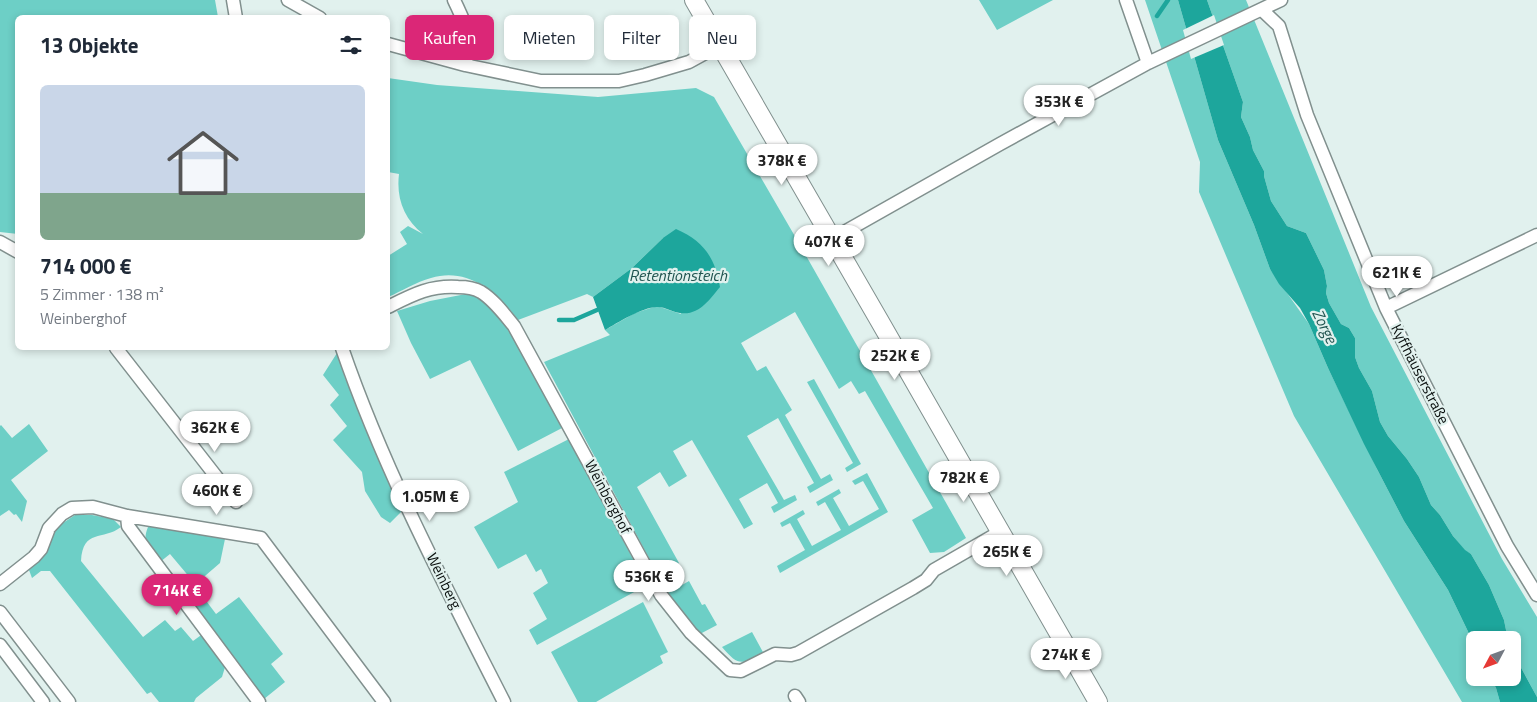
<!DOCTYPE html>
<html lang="de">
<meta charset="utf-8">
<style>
body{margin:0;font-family:"Titillium Web",sans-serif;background:#f6f6f7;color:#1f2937;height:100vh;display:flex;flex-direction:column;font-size:19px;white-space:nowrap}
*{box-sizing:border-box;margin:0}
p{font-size:16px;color:#747a83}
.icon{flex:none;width:28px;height:28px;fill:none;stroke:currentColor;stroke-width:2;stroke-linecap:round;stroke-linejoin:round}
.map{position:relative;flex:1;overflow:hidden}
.sheet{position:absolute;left:15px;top:15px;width:375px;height:335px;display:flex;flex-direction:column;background:#fff;border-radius:8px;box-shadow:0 2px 8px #0003}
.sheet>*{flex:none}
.banner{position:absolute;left:405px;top:15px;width:475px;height:45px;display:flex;gap:10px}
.needle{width:32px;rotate:229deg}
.controls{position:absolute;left:1466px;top:631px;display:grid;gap:10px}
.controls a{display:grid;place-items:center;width:55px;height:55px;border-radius:8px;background:#fff;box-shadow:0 2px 8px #0003;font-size:25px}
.price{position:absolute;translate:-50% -42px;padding:0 11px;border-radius:18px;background:#fff;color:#222;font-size:16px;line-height:32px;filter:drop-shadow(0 1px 2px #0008)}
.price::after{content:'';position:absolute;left:50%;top:30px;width:15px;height:11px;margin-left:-8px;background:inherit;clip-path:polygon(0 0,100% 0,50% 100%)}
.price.on{background:#db2777;color:#fff}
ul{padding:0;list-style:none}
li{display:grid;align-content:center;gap:10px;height:265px;padding:0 25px}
li span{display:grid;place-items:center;height:155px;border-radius:8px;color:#555}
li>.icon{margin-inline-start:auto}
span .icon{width:90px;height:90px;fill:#fffc;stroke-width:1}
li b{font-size:21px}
h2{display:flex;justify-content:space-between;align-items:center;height:60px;padding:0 25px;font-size:21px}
.pill{padding:0 18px;border-radius:8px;background:#fff;box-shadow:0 2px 8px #0003;font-size:18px;line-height:45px}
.pill.on{background:#db2777;color:#fff}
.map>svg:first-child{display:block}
.green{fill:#6dcfc6}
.water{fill:#1da69c}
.pier{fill:#e1f1ee}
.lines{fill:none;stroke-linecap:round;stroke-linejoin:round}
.stream{stroke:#1da69c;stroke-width:4.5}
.street-casing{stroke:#81908e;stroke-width:15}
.secondary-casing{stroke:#81908e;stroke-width:20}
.street{stroke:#fff;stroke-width:12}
.secondary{stroke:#fff;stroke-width:18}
.labels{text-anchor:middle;stroke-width:4.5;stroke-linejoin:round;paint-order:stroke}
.street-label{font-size:15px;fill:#080d0c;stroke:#e1f1ee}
.water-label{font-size:16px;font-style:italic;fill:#205450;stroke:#e1f1ee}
</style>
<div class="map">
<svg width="1537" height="702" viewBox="0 0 1537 702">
<rect width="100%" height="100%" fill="#e1f1ee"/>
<path class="green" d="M0,0H215L218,17L18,18V234L0,232Z
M979,0H1053L997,30Z
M1145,0H1178L1218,140L1254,225L1270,269L1309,324L1328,368L1377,469L1404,521L1448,590L1475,646V678H1491L1496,688L1500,702H1462L1294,416L1199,192L1200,162Z
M1207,0H1246L1371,307L1502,559L1537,617V697L1513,653L1512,640H1508L1504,620L1489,585L1471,554L1465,551L1453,536L1440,515L1431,505L1419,477L1407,459L1388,436L1380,422L1372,391L1359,368L1355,357V338L1349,328L1341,324L1329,303L1326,293L1327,286L1324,270L1306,233L1287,226L1271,201L1264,176V171L1253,150L1250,137L1241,117L1243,102Z
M388,78L437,85L598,97L696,88L714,97L800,245L966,538L944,552L930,553L912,520L933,508L865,391L859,394L851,381L839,389L795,312L741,343L757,371L766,366L792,410L785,415L821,479L830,474L833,480L810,493L807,487L814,483L778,418L747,436L784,500L795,495L797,500L774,513L771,507L778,503L767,483L739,499L753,524L744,529L692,440L673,451L687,476L669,487L660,472L637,487L679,563L658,575L544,362L610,335L605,330L635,313L657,306L681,314L663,238L632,268L593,297L587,294L518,320C497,292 468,267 431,278C416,282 402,291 388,297V256L407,244L400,232L408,226L423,234C404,219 396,198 399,174L388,172Z
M471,293L490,306L504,322L562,428L518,451L470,360L430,379L411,343L397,311L430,301Z
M337,353L345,378L400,499L401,512L390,523L381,517L365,491L362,472L333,440L347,426L330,405L339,395L323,375Z
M814,379L861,464L847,472L845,468L853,463L807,382Z
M29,424L48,451L11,480L27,501L22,522L16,514L14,515L9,510L0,516V426L1,425L12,438Z
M569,439L647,585L537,645L529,630L547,619L533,593L548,583L541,569L536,572L526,554L498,569L474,527L518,502L504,472Z
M867,473L888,512L780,573L777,566L805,550L790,523L782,527L780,523L803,510L805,514L797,519L812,546L841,530L825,502L818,506L816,502L839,489L841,493L833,498L849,526L879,509L863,481L855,485L852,481Z
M75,515H92L113,519L121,527C103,541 83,528 81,561L143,637L165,620L175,631L181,627L193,641L204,633L226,664L222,677L196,698L194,702H159L151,692L147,694L50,571H41L32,578L29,570L46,553L56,530L63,523Z
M158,526L225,539L220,563L184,594L180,589L191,579L170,554L160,562C150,549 141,544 148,527Z
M689,581L702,605L705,604L717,625L700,634L668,593Z
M204,586L207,589L201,594L216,614L239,597L283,654L271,664L285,682L264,699L188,599Z
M643,602L668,652L660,656L663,663L596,702H578L551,652Z
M752,632L764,654C741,664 739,667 722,647Z"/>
<path class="water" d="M1178,0H1207L1243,102L1241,117L1250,137L1253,150L1264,171V176L1271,201L1287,226L1306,233L1324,270L1327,286L1326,293L1329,303L1341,324L1349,328L1355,338V357L1359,368L1372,391L1380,422L1388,436L1407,459L1419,477L1431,505L1440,515L1453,536L1465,550L1471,554L1489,585L1504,620L1508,640H1475V646L1448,590L1404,521L1364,444L1328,368L1309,324L1300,308L1279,284L1270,269L1254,225L1218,140Z
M676,229C704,241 715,258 720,287C710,299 699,316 680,313C673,312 665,307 658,307C644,306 617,323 605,330L593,297L632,268L663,238Z
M1513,653L1537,697V702H1500L1496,688L1491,678H1512Z"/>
<path class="pier" d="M1214,15L1224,45L1191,59L1183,30Z"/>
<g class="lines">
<path class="stream" d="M1157,16L1168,0
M559,320H574L597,310"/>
<g class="street-casing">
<path id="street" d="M233,0L236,18
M288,0L320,18
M454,0C466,26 473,36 465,65
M1126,0L1148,63
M1262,10L1279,26L1307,115L1386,308L1507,546L1537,595
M388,44L465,65L541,81H619L645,75L689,62L720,45
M832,239L1000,144L1148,63L1281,0
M0,242L18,252
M388,307C412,295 430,285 458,287C466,287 474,288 481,292C494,300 504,314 514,326L661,595L691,633L730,670L741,671L775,654L791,655L798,653L913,588L926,580L934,570L1000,532
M1386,308L1537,235
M116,348L236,502
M342,348C384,470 445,586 504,702
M127,516L128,526L259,702
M0,584L34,557L41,549L49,528L62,514L72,508L93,507L127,516L261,538L384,702
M0,612L69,702
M0,645L43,702
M795,696L799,702"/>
</g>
<g class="secondary-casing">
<path id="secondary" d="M694,0L879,320L1098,702"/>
</g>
<use href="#street" class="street"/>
<use href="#secondary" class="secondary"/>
</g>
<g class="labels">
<g class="street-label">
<text transform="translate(1420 374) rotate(63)" y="5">Kyffhäuserstraße</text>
<text transform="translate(608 497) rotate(62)" y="5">Weinberghof</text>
<text transform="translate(444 581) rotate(64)" y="5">Weinberg</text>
</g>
<g class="water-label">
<text x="678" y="281">Retentionsteich</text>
<text transform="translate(1325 326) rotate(64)" y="6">Zorge</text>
</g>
</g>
</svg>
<div class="controls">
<a><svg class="needle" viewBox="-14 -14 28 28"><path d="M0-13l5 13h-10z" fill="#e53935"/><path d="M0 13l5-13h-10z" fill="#747a83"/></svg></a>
</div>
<b class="price" style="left:1059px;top:127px">353K €</b>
<b class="price" style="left:782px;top:186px">378K €</b>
<b class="price" style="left:829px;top:267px">407K €</b>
<b class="price" style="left:1397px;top:298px">621K €</b>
<b class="price" style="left:895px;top:381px">252K €</b>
<b class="price" style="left:215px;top:453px">362K €</b>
<b class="price" style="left:964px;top:503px">782K €</b>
<b class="price" style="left:217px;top:516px">460K €</b>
<b class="price" style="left:430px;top:522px">1.05M €</b>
<b class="price" style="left:1007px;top:577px">265K €</b>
<b class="price" style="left:649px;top:602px">536K €</b>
<b class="price on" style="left:177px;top:616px">714K €</b>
<b class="price" style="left:1066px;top:680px">274K €</b>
<div class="banner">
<a class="pill on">Kaufen</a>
<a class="pill">Mieten</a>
<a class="pill">Filter</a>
<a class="pill">Neu</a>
</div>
<section class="sheet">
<h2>13 Objekte<svg class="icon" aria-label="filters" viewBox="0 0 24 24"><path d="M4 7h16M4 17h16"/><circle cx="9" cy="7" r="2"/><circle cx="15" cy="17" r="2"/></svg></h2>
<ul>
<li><span style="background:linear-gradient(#c9d6e8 70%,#7fa58c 0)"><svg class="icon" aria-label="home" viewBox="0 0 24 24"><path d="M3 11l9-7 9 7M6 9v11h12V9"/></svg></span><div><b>714 000 €</b><p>5 Zimmer · 138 m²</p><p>Weinberghof</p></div></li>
</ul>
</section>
</div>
